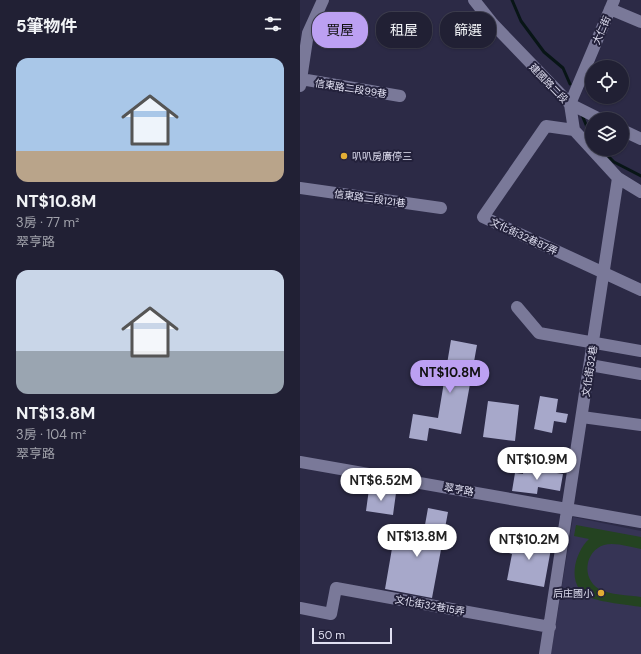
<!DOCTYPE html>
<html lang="zh-TW">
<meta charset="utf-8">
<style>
body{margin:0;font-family:"DM Sans","Noto Sans TC",sans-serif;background:#2d2d40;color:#f1f3f6;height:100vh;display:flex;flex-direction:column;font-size:15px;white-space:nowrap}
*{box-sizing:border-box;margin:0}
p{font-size:13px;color:#a2a3ac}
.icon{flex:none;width:22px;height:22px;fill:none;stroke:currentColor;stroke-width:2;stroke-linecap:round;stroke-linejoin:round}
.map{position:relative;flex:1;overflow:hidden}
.sheet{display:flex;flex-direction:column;background:#212034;width:300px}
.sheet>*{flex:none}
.top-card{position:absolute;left:12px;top:12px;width:269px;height:36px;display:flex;gap:8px}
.tools{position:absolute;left:285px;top:60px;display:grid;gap:8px}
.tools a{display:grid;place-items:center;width:44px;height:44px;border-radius:50%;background:#212034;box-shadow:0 1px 3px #0004,0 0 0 1px #3e3e4f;font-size:20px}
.scale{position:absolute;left:12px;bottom:10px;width:80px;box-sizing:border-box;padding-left:4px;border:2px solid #e1e0f2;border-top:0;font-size:11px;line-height:14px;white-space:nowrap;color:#e1e0f2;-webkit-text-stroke:3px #23213b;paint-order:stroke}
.price{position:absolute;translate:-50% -34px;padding:0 9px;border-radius:14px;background:#fff;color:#222;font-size:13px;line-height:26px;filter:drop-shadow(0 1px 2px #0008)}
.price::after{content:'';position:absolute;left:50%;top:24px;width:12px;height:9px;margin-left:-6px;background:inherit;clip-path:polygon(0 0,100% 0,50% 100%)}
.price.active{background:#bca0f2;color:#111}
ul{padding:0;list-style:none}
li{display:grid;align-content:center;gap:8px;height:212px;padding:0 16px}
li span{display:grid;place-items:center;height:124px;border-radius:12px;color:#555}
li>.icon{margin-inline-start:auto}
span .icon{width:72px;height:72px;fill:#fffc;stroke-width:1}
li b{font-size:17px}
h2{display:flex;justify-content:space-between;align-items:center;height:48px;padding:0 16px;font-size:17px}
.tag{padding:0 14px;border-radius:16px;background:#212034;box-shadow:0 1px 3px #0004,0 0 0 1px #3e3e4f;font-size:14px;line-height:36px}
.tag.active{background:#bca0f2;color:#111}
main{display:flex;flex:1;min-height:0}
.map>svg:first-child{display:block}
.built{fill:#363455}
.green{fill:#244321}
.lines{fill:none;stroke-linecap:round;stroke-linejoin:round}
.stream{stroke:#081516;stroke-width:3}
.building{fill:#a7a8ca}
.minor{stroke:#7a7999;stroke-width:12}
.poi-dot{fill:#e3ae35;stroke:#23213b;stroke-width:1.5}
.labels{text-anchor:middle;stroke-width:4;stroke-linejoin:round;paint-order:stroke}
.street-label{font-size:10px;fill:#e1e0f2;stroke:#23213b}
.poi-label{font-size:10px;fill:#e1e0f2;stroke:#23213b;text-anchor:start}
</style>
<main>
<section class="sheet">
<h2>5筆物件<svg class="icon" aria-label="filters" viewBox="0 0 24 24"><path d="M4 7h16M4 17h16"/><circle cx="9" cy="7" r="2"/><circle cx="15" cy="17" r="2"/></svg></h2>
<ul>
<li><span style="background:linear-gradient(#a9c7e8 75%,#b9a48a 0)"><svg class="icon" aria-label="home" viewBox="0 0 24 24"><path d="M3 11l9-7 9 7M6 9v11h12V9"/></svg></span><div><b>NT$10.8M</b><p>3房 · 77 m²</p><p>翠亨路</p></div></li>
<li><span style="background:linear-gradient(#c9d6e8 65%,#9aa5b1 0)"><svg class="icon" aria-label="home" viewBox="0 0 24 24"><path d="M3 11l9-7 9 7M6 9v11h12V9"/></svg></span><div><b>NT$13.8M</b><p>3房 · 104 m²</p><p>翠亨路</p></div></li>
</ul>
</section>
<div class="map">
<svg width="341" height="654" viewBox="0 0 341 654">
<rect width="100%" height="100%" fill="#2c2a46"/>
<path class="built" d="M273,517L341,531V654H251Z"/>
<path class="green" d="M276,525L341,537V549C330,547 315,542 304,545C285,551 281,578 299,589C310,595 328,595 341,597V607C329,605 299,602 289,597C266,586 274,553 289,539L274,536Z"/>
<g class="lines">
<path class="stream" d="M212,0L221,21L244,52L263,68L270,84
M282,115L292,139
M301,149L314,162L341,176"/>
</g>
<path class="building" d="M151,340L177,345L161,434L129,428L127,441L109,438L113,414L138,418Z
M240,396L258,399L256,412L268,414L266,423L254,421L252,433L234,429Z
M188,401L219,405L215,441L183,437Z
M224,468L263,474L260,491L238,487L237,494L212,491L215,473L223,474Z
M69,489L96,493L93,515L66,511Z
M128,508L148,512L132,598L85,589L95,531L123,536Z
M207,535L252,543L244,587L207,580L212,554L209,553L210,545L206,544Z"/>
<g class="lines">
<path class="minor" d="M174,0L193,24L270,104L300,119
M310,9L341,22
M1,79L100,96
M0,86L8,33L23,0
M274,130L246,126L183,217L341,290
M322,130L341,139
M318,178L341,192
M0,188L141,208
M217,307L239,333L341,351
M290,365L341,374
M282,417L341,425
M0,462L341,522
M0,608L31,614L36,588L250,627
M245,654L318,178L274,130L270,104L314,0"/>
</g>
<g class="poi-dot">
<circle cx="44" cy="156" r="4"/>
<circle cx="301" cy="593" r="4"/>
</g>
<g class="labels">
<g class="street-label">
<text transform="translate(301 30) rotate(-67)" y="4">大仁街</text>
<text transform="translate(249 83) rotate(46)" y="4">建國路二段</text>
<text transform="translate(51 88) rotate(9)" y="4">信東路二段99巷</text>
<text transform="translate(70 198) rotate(8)" y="4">信東路二段121巷</text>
<text transform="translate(224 236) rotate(25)" y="4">文化街32巷87弄</text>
<text transform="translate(289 371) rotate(-81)" y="4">文化街32巷</text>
<text transform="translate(159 489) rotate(10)" y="4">翠亨路</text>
<text transform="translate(130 605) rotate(10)" y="4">文化街32巷15弄</text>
</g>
<g class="poi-label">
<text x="52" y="160">叭叭房廣停三</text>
<text x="293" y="597" text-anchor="end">后庄國小</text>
</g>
</g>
</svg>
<div class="tools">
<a><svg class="icon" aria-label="locate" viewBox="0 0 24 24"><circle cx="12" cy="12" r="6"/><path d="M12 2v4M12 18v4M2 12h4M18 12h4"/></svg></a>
<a><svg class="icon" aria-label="layers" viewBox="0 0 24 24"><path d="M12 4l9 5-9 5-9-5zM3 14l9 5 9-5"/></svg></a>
</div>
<div class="scale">50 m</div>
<b class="price active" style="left:150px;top:394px">NT$10.8M</b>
<b class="price" style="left:237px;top:481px">NT$10.9M</b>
<b class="price" style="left:81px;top:502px">NT$6.52M</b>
<b class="price" style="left:117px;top:558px">NT$13.8M</b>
<b class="price" style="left:229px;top:561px">NT$10.2M</b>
<div class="top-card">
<a class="tag active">買屋</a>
<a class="tag">租屋</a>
<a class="tag">篩選</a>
</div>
</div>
</main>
